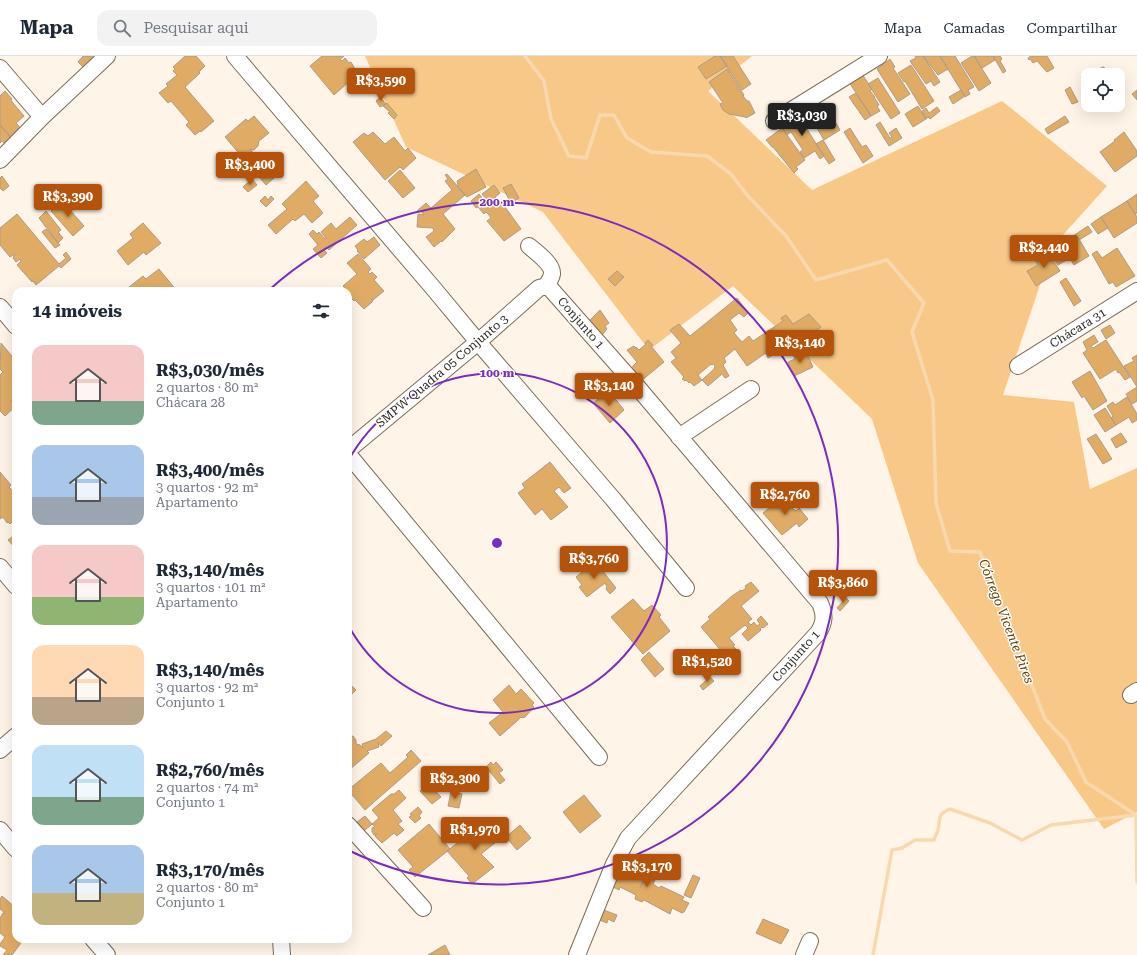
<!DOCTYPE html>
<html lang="pt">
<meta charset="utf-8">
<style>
body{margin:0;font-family:"Roboto Serif",serif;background:#f2f2f3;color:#1f2937;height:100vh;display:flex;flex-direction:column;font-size:15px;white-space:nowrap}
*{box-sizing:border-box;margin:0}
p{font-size:13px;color:#747a83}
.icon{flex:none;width:22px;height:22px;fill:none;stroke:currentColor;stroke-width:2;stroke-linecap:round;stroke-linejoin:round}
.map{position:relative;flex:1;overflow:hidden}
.sheet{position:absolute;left:12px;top:231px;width:340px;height:656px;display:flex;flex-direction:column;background:#fff;border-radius:12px;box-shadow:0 4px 16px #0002}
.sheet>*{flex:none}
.fabs{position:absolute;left:1081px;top:12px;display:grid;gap:8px}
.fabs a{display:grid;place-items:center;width:44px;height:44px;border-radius:8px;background:#fff;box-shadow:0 4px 16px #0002;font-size:20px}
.price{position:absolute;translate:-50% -34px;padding:0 9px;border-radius:4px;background:#b45309;color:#fff;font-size:13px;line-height:26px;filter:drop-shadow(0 1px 2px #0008)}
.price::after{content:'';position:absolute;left:50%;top:24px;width:12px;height:9px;margin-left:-6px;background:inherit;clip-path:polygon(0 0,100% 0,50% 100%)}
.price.selected{background:#222;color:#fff}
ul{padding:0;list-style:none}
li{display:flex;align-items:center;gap:12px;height:100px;padding:0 20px}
li span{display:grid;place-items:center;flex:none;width:112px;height:80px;border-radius:12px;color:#555}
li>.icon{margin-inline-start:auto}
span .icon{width:48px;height:48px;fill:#fffc;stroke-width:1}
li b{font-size:17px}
h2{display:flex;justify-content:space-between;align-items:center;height:48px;padding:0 20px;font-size:17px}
header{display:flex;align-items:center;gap:24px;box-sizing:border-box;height:56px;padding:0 20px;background:#fff;border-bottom:1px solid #e0e1e3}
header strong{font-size:19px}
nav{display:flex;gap:22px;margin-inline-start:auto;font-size:14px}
.search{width:280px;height:36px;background:#f2f2f3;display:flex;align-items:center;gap:10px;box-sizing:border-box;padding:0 14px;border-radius:12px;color:#747a83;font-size:15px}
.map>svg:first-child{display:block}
.green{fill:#f8c889}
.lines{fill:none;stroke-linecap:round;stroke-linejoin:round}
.stream{stroke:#f8d8af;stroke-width:3.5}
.building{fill:#e0ac65;stroke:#ac9c88}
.minor-casing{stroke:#7b6c59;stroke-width:18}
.minor{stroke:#fff;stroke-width:16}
.ring{fill:none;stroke:#7b2cbf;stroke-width:2}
.labels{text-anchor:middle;stroke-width:3;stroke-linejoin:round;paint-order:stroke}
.street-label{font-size:12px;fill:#2d271f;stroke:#fff}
.water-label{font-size:13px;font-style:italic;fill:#613e02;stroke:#fff}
.centre{fill:#7b2cbf;stroke:#fff;stroke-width:2}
.ring-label{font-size:12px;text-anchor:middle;font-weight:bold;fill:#7b2cbf;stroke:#fff;stroke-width:3;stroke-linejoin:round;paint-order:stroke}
</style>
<header>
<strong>Mapa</strong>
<div class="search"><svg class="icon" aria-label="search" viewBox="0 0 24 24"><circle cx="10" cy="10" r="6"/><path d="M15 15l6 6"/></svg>Pesquisar aqui</div>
<nav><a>Mapa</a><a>Camadas</a><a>Compartilhar</a></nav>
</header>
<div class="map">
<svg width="1137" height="899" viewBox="0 0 1137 899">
<rect width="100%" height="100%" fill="#fef4e7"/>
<path class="green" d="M365,0H752L708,35L812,134L1002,45L1107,130L1053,190L1003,339L1074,346L1090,433L1137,412V756L1104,773L918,507L872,363L733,230L649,294L543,156L406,91Z"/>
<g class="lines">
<path class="stream" d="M525,0L544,25L551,63L569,100L586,102L600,59H614L627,82L651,96L707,100L731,118L747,139L786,180L816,224L887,204L924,247L912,276L933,344L936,447L950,495L980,496L1045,663L1067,686L1086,726L1136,759L1137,826
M873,899L892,794L902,792L915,784H934C935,780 937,777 938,774C941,762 936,759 950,753L990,767L1022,784L1051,769L1136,759"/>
</g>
<path class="building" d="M83,0L95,1L84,12L78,6Z
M185,0H196L205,10L199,16L200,17L185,31L214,65L201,76L200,75L195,79L186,69L189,66L171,45L168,47L159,37L168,30L166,28L177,19L173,15L175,13L173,11Z
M322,0H344L340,4L342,5L345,2L349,7L351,6L355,13L356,12L360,16L334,39L310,10Z
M715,0H720L727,10L706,23L698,11Z
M720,0H733L751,28L742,34Z
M915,0H923L940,26L934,30L931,25L926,28L910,5L916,2Z
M923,0H940L948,13L938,19Z
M940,0H955L974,31L968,34L970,38L965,41Z
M972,0H974L991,27L979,35L961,7Z
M974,0H993L995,4L982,12Z
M993,0H1000L1002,3L1000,5L1006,15L1003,17Z
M1031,0H1047L1054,12L1047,16L1037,5L1033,7L1030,3L1029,4L1028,2Z
M890,3L895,11L893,12L910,38L898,46L877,13Z
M911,9L934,45L922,53L905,25L904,26L898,17Z
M1103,11H1104L1108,19H1088V34L1081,21Z
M727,13L744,39L743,40L747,45H749L755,57L746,62L745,61L729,58L723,54L720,48L723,47L709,26Z
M862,18L872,33L870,35L875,41H874L879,49L877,50L880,55L871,60L849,26Z
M878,22L900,57L891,63L868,28Z
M1070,31L1078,46L1072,48L1065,34Z
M961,34L965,40L953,48L949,41Z
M1137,34V44L1132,38Z
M5,35L12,43L11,44L13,47L24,60L16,67L22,74L12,83L0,69V40Z
M856,37L871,60L865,64L849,41Z
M380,41L386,48L380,51L376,45Z
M387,47L397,59L394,63L388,57L390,56L383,50Z
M824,47L840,74L824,84L808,57Z
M918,50L926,63L913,71L905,58Z
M937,51L940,55L930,63L928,61L926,63L922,55L926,52L929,57Z
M798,59L824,100L820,103L815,95L804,102L800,96L803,94L791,76L787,79L781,70Z
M254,60L269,77L259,85L258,90L254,94L250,93L274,122L266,129L225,81L246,63L248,65Z
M1065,60L1069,66L1048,78L1045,73Z
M880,66L890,82L892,81L889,77L896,72L902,82L889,90L876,69Z
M0,69L11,81L4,87L2,85L0,87Z
M782,72L805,104L796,111L798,113L794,117L773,91H772L766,84Z
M850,72L862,91L866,89L873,100L863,107L844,76Z
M373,76L385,88L394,81L405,95L408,92L416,102L403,114L400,111L385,124L353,86L364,77L368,80Z
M1124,76L1137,95V100L1115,116L1100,96L1115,85L1114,84Z
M823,84L835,104L829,108L816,88Z
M476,113L486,131L467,141L457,130L458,129L457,125Z
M400,114L415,132L403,142L388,125Z
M447,118L465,139L443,158L455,173L442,186L441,185L434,191L426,181L434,175L433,172L417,171L418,158L424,159L422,156L417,155L426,147L431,152L452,134L445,125L448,123L445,119Z
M2,120L9,130L3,135L0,132V122Z
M252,123L257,129L248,136L243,131Z
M306,125L319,140L313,145L323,157L312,167L304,158L295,165L293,163L276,178L268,169L287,153L282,148Z
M511,128L519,142L511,147L503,132Z
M494,129L500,137L495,141L503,152L505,151L521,173L504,185L487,165L491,162L489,159L486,156L484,158L478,151L476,152L471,145L479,138L485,145L487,144L482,138Z
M1137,138V157L1135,158L1127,145Z
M265,140L268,144L271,140L274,143L266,151L260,145Z
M62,145L84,170L73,180L51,155Z
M1127,145L1137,161V167L1114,182L1101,161Z
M46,155L61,174L58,176L63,182L58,187L39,162Z
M17,158L59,208L66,202L63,199L66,196L71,203L61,212L59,210L36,229L33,225L32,226L17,209L21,205L20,203L16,206L13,202L15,198L10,201L0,189V172Z
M350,161L357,169L329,194L326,191L325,192L326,193L324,194L327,197L321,202L313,193L318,189L309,178L313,174L317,178L319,176L325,183L326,182L321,176L331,167L336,173Z
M1101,161L1108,172L1098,178L1091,168Z
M143,167L161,187L146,199L144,196L128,209L117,195L133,182L130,178Z
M1088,170L1092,176L1079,184L1076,178Z
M46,173L60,189L55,192L42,176Z
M1076,178L1089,200L1074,209L1070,202L1058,209L1049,195Z
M374,181L380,189L364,203L357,195L358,194L355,190L364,183L367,186Z
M1117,192L1135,220L1116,231L1113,226L1109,228L1092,198L1097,195L1102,202Z
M1049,195L1053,200L1051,201L1060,215L1036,230L1027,215L1038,209L1035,204Z
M358,198L371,213L368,216L370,218L372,216L377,221L374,224L384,235L373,244L371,243L373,245L371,247L364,253L355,244L354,245L350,241L352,240L343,230L357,218L347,207Z
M159,213L177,235H148L147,234L146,235H124L143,220L146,223Z
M617,215L624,221L615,230L608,223Z
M1066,222L1081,245L1074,250L1060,226Z
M737,242L748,257L744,261L739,257L730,264L737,274L734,277L742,286L749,280L753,285L783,265L781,262L786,259L793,268L809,258L821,271L803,283L801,281L768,302L766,297L747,310L735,293L724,302L726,306L723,309L729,320L725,322L722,318L708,330L702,324L714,313L715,309L714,308L712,309L711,308L698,319L702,324L694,330L690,326L689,327L686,324L685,325L682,323L684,321L671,306L676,302L671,296L681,287L670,274L679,268L690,280Z
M600,254L609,267L605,270L607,273L602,279L589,265Z
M1110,269L1115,277L1106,283L1101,274Z
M1094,279L1098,286L1091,290L1093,292L1106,284L1130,321L1125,324L1119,316L1118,317L1116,313L1100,323L1083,297L1087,294L1083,286Z
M648,284L653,289L651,290L664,306L641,325L631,312L637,306L627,294L634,290L635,292L636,291L639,294L646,288L645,287Z
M1,287L16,305V340L11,345L16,350L5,360L0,355V319L3,316L0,313Z
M799,295L802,300L807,298L813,311L794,320L788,306L795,303L793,298Z
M1137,299V331L1124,310L1134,305L1132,302Z
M1090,315L1107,345L1093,354L1084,340L1082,342L1072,326Z
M1137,331V345L1132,348L1126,338Z
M609,335L624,354L610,367L593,347Z
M1127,341L1137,358V364L1132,367L1129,361L1116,369L1111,362L1113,360L1107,350L1113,346L1115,349Z
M1105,352L1116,369L1105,376L1094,359Z
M1121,377L1127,386L1116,392L1111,383Z
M1096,378L1112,403L1103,408L1087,383Z
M550,406L571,432L564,437L559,431L554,435L568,451L551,464L542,453L535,459L518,437L525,432L522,428Z
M0,416L11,429L9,431L16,439V462L10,468L8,466L7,467L3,461L0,463Z
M786,438L790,443L786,446L794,454H795L796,455L799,452L808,463L799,471L797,467L782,479L763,457Z
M16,478V493L8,484Z
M595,505L616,532L610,538L606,533L607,531L605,527L587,541L579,531L582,529L576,521Z
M751,526L759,535L741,550L752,563L748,566L751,569L754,566L757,570L760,568L757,564L761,560L768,568L763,572L762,571L760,573L761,574L748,585L742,578L748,572L745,569L729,582L735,589L733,590L736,593L728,600L725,597L724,598L723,597L701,571L710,563L708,561L732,540L741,534L742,535L746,532L745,530Z
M846,542L849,545L840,555L837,552Z
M633,543L644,555L652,549L661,559L659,561L670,575L643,598L611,561Z
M649,596L664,613L655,621L641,604Z
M710,621L714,625L703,634L700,630Z
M351,629L356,634L348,642V631Z
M509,629L516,638L521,633L534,647L532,649L534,651L525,661L522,662L521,661L517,665L500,680L489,667L503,656L493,644Z
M386,675L392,680L381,690L378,686L379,691L367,695L369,697L348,715V681L353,680L356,684V688L360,689L363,692L362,688L376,683Z
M411,694L421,705L365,754L348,734L381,707L390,717L408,701L406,699Z
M491,706L493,709L496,706L503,714L499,717L505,724L500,728L486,711Z
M429,728L441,741L432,748L420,735Z
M399,734L406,742L393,754L402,765L398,768L404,774L397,780L394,777L382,787L375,780L377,778L374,779L372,776V772L375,771L372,768L379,762L372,754L391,738H394Z
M453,734L457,736V737L462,738L459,752L448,750L451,736Z
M584,739L601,760L580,777L563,756Z
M418,751L422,756L419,760L421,762L415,767L409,761L412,759L410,758Z
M365,760L372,768L364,775L357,766Z
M488,763L495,772L492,774L500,783L481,798L494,811L472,828L467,822L469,820L447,795Z
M429,768L450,793L415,821L409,814L413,811L398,794Z
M520,769L531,782L517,794L506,781Z
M624,803L647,815L640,832L649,813L658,818L653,828L659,832L661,830L684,841L682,844L689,847L684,856L682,857L672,852L670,858L644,844L642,846L635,843L636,839L620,831L619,834L611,830Z
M693,819L700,822L691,842L684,839Z
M2,840L16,852V883H20L19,885L21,887L12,899H3L7,894L0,890V888L5,881L0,877V862L3,857H5L0,853V843Z
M601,853L617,859L614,866L608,863L607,867L597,863Z
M763,863L789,874L781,888L756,877Z
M445,889L450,899H428Z"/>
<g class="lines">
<g class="minor-casing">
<path id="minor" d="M235,0L434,233L478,286L613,443L686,532
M0,12L42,61
M774,65L879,0
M0,104L42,61L107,0
M529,190C536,196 553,208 552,218C551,223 548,227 546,230
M0,251L16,270
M1018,310L1137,235
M679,381L751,333
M348,394L478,286L539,232L543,231H549L640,334L820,547C825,559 825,566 818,577L628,782L614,808L577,899
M348,398L599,701
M0,511L16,530
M1131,639L1137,635
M0,694L16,680
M348,769L423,852
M0,774L16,793
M93,883L107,899
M281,883L282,899
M804,899L810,885"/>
</g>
<use href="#minor" class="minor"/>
</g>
<g class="ring">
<path d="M348 405A170 170 0 1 1 348 569"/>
<path d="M269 234A341 341 0 1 1 350 795"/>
</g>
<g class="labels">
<g class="street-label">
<text transform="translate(581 267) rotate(49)" y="4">Conjunto 1</text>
<text transform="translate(1078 272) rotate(-32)" y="4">Chácara 31</text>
<text transform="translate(442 315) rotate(-40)" y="4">SMPW Quadra 05 Conjunto 3</text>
<text transform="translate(796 600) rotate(-48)" y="4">Conjunto 1</text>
</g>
<g class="water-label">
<text transform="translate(1007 565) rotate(69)" y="5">Córrego Vicente Pires</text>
</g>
</g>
<circle cx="497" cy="487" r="6" class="centre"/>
<g class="ring-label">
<text x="497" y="150">200 m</text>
<text x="497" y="321">100 m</text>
</g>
</svg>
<div class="fabs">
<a><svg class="icon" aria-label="locate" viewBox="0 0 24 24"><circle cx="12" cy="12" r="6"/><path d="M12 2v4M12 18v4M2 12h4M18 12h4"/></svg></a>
</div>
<b class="price" style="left:381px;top:46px">R$3,590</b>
<b class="price selected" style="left:802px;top:81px">R$3,030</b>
<b class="price" style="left:250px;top:130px">R$3,400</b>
<b class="price" style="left:68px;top:162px">R$3,390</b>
<b class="price" style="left:1044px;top:213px">R$2,440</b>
<b class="price" style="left:800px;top:308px">R$3,140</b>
<b class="price" style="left:609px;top:351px">R$3,140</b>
<b class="price" style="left:785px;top:460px">R$2,760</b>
<b class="price" style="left:594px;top:524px">R$3,760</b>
<b class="price" style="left:843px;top:548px">R$3,860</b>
<b class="price" style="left:707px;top:627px">R$1,520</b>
<b class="price" style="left:455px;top:744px">R$2,300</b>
<b class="price" style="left:475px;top:795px">R$1,970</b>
<b class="price" style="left:647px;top:832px">R$3,170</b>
<section class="sheet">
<h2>14 imóveis<svg class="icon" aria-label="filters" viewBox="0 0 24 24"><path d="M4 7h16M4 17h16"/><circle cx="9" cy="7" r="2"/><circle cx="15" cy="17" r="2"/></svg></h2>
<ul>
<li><span style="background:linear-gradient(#f6c9c9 70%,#7fa58c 0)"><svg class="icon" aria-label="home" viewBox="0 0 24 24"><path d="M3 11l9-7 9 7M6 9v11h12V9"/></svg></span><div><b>R$3,030/mês</b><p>2 quartos · 80 m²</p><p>Chácara 28</p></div></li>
<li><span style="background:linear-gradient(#a9c7e8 65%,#9aa5b1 0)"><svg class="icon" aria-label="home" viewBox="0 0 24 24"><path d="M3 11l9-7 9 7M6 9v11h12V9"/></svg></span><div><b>R$3,400/mês</b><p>3 quartos · 92 m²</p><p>Apartamento</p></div></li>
<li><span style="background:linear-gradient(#f6c9c9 65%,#8fb573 0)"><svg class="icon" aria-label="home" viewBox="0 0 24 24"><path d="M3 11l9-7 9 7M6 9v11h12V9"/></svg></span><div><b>R$3,140/mês</b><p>3 quartos · 101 m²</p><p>Apartamento</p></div></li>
<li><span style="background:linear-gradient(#ffd9b3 65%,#b9a48a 0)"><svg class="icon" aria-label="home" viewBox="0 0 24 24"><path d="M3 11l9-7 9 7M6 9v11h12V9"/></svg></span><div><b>R$3,140/mês</b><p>3 quartos · 92 m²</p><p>Conjunto 1</p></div></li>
<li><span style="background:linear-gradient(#bfe0f5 65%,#7fa58c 0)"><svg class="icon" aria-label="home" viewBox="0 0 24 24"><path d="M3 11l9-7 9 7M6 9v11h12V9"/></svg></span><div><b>R$2,760/mês</b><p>2 quartos · 74 m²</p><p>Conjunto 1</p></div></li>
<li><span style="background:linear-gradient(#a9c7e8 60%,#c2b280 0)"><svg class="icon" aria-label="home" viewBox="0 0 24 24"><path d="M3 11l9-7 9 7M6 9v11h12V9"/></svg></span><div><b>R$3,170/mês</b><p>2 quartos · 80 m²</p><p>Conjunto 1</p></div></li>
</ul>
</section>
</div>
